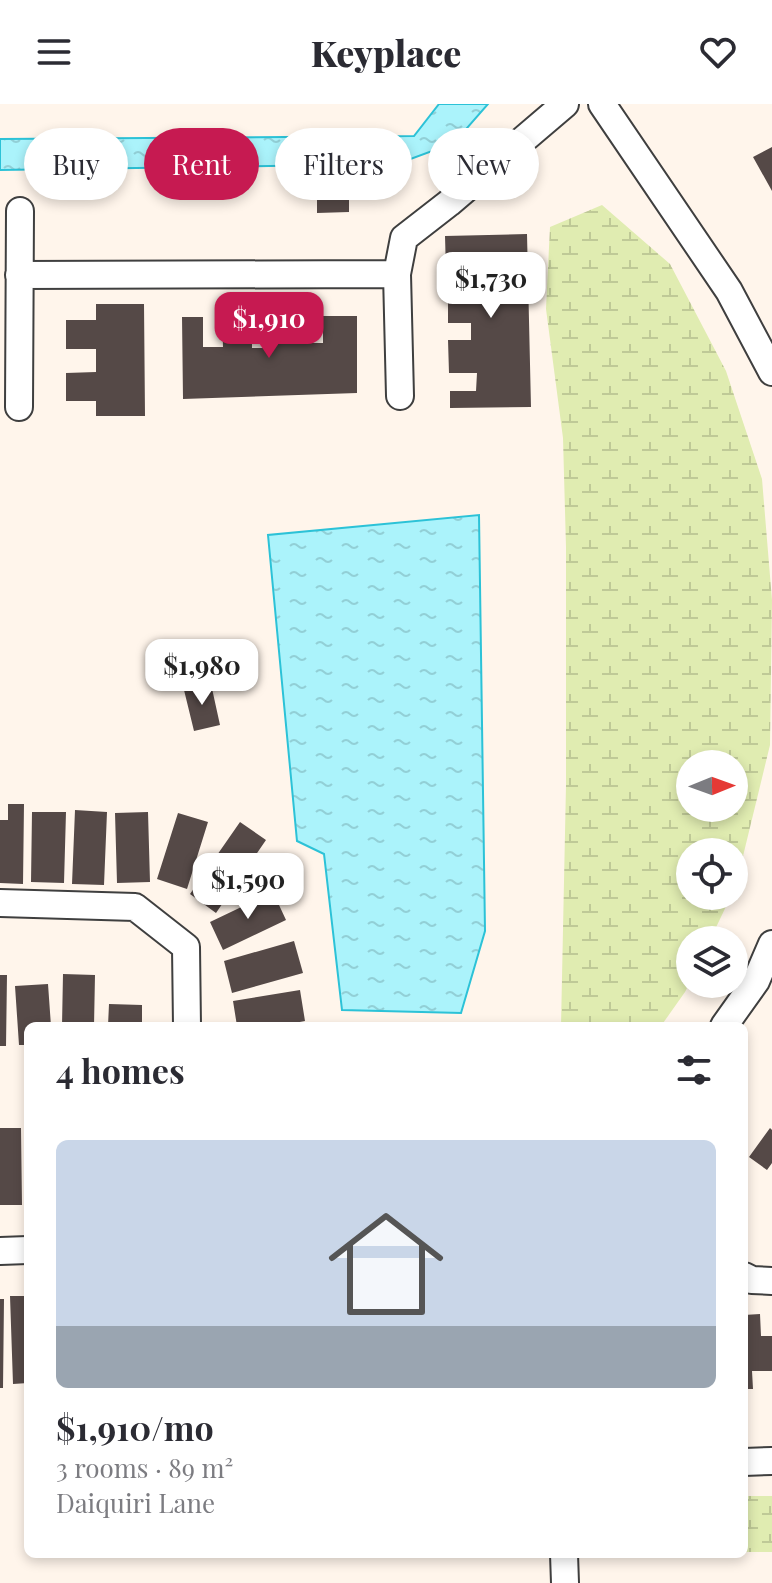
<!DOCTYPE html>
<meta charset="utf-8">
<style>
body{margin:0;font-family:"Playfair Display",serif;background:#f2f2f3;color:#2b2b33;height:100vh;display:flex;flex-direction:column;font-size:30px;white-space:nowrap}
*{box-sizing:border-box;margin:0}
p{font-size:26px;color:#7c7c81}
.icon{flex:none;width:44px;height:44px;fill:none;stroke:currentColor;stroke-width:2;stroke-linecap:round;stroke-linejoin:round}
.map{position:relative;flex:1;overflow:hidden}
.side{position:absolute;left:24px;top:918px;width:724px;height:536px;display:flex;flex-direction:column;background:#fff;border-radius:12px;box-shadow:0 4px 12px #0003}
.side>*{flex:none}
.top-card{position:absolute;left:24px;top:24px;width:724px;height:72px;display:flex;gap:16px}
.needle{width:52px;rotate:89deg}
.fabs{position:absolute;left:676px;top:646px;display:grid;gap:16px}
.fabs a{display:grid;place-items:center;width:72px;height:72px;border-radius:50%;background:#fff;box-shadow:0 4px 12px #0003;font-size:40px}
.price{position:absolute;translate:-50% -68px;padding:0 18px;border-radius:16px;background:#fff;color:#222;font-size:26px;line-height:52px;filter:drop-shadow(0 2px 4px #0008)}
.price::after{content:'';position:absolute;left:50%;top:48px;width:24px;height:18px;margin-left:-12px;background:inherit;clip-path:polygon(0 0,100% 0,50% 100%)}
.price.current{background:#c61a51;color:#fff}
ul{padding:0;list-style:none}
li{display:grid;align-content:center;gap:16px;height:424px;padding:0 32px}
li span{display:grid;place-items:center;height:248px;border-radius:12px;color:#555}
li>.icon{margin-inline-start:auto}
span .icon{width:144px;height:144px;fill:#fffc;stroke-width:1}
li b{font-size:34px}
h2{display:flex;justify-content:space-between;align-items:center;height:96px;padding:0 32px;font-size:34px}
.chip{padding:0 28px;border-radius:36px;background:#fff;box-shadow:0 4px 12px #0003;font-size:28px;line-height:72px}
.chip.current{background:#c61a51;color:#fff}
header{display:flex;justify-content:space-between;align-items:center;height:104px;padding:0 32px;background:#fff;font-size:36px;font-weight:800}
.map>svg:first-child{display:block}
.wetland{fill:url(#wetland-marsh);fill-rule:evenodd}
.water{fill:url(#water-ripples);stroke:#2cc2d7;stroke-width:2}
.building{fill:#554947}
.lines{fill:none;stroke-linecap:round;stroke-linejoin:round}
.minor-casing{stroke:#3f3f3f;stroke-width:30}
.minor{stroke:#fff;stroke-width:26}
</style>
<header><svg class="icon" aria-label="menu" viewBox="0 0 24 24"><path d="M4 6h16M4 12h16M4 18h16"/></svg>Keyplace<svg class="icon" aria-label="heart" viewBox="0 0 24 24"><path d="M12 20l-8-8c-3-5 5-10 8-4 3-6 11-1 8 4z"/></svg></header>
<div class="map">
<svg width="772" height="1479" viewBox="0 0 772 1479">
<defs>
<pattern id="wetland-marsh" width="20" height="14" patternUnits="userSpaceOnUse" patternTransform="scale(2)"><rect width="20" height="14" fill="#e0ecb1"/><path d="M1 5h8M5 5V1M11 12h8M15 12V8" fill="none" stroke="#bfc997"/></pattern>
<pattern id="water-ripples" width="26" height="14" patternUnits="userSpaceOnUse" patternTransform="scale(2)"><rect width="26" height="14" fill="#abf3fb"/><path d="M2 4q2-2 4 0t4 0M15 11q2-2 4 0t4 0" fill="none" stroke="#92cfd6"/></pattern>
</defs>
<rect width="100%" height="100%" fill="#fff5eb"/>
<path class="wetland" d="M602,101L670,160L726,267L762,375L772,496L770,641L735,785L734,787V748H690V792H731L710,836H690V878L685,888L661,922H561L566,681V443L563,334L546,205L550,123ZM690,660H734V704H690Z
M744,1392H772V1448H744Z"/>
<path class="water" d="M439,0H488L454,39L397,60L0,66V35L414,32Z
M479,411L485,827L461,909L342,906L324,750L297,737L268,431Z"/>
<path class="building" d="M772,43V87L753,53Z
M349,83V108L317,109V84Z
M527,130L531,303L450,304V287H476L477,269H449L448,236H471V219H448V184H471V167H446L445,132Z
M96,200H144L145,312H96V297H66V269L96,268V245H66V216H96Z
M222,210H252V244H271L270,212L290,211V228L302,227L303,239H323V212H357V289L183,295L182,213H203V243H223Z
M211,580L220,621L194,627L184,586Z
M8,700H24L23,780L0,779V716H8Z
M75,706L107,708L104,781L72,780Z
M32,708H66L64,779L31,778Z
M148,708L150,778L117,779L115,709Z
M178,709L208,718L187,785L157,775Z
M240,718L266,736L216,809L190,790Z
M273,788L286,816L223,846L210,818Z
M294,837L303,869L232,889L224,857Z
M63,870L95,871L94,922H62Z
M0,871H7L6,942H0Z
M48,880L51,922H28V941H19L15,882Z
M300,886L305,917L279,922H237L233,897Z
M109,900L142,901V922H108Z
M0,1024H21L22,1101H0Z
M770,1024L772,1026V1059L767,1066L749,1053Z
M10,1192H28V1279L13,1280Z
M0,1195H4L3,1284H0Z
M760,1210L761,1232H772V1267H752L753,1285H744V1211Z"/>
<g class="lines">
<g class="minor-casing">
<path id="minor" d="M602,0L729,187L772,268
M19,171L397,170
M400,292L397,170L404,134L449,99L565,0
M19,303L20,107
M0,799L135,803L186,843L187,922
M724,922L756,877L772,840
M0,1147L28,1146
M744,1172L752,1176L772,1177
M744,1358L772,1357
M564,1450L565,1479"/>
</g>
<use href="#minor" class="minor"/>
</g>
</svg>
<div class="fabs">
<a><svg class="needle" viewBox="-14 -14 28 28"><path d="M0-13l5 13h-10z" fill="#e53935"/><path d="M0 13l5-13h-10z" fill="#7c7c81"/></svg></a>
<a><svg class="icon" aria-label="locate" viewBox="0 0 24 24"><circle cx="12" cy="12" r="6"/><path d="M12 2v4M12 18v4M2 12h4M18 12h4"/></svg></a>
<a><svg class="icon" aria-label="layers" viewBox="0 0 24 24"><path d="M12 4l9 5-9 5-9-5zM3 14l9 5 9-5"/></svg></a>
</div>
<b class="price" style="left:491px;top:216px">$1,730</b>
<b class="price current" style="left:269px;top:256px">$1,910</b>
<b class="price" style="left:202px;top:603px">$1,980</b>
<b class="price" style="left:248px;top:817px">$1,590</b>
<div class="top-card">
<a class="chip">Buy</a>
<a class="chip current">Rent</a>
<a class="chip">Filters</a>
<a class="chip">New</a>
</div>
<section class="side">
<h2>4 homes<svg class="icon" aria-label="filters" viewBox="0 0 24 24"><path d="M4 7h16M4 17h16"/><circle cx="9" cy="7" r="2"/><circle cx="15" cy="17" r="2"/></svg></h2>
<ul>
<li><span style="background:linear-gradient(#c9d6e8 75%,#9aa5b1 0)"><svg class="icon" aria-label="home" viewBox="0 0 24 24"><path d="M3 11l9-7 9 7M6 9v11h12V9"/></svg></span><div><b>$1,910/mo</b><p>3 rooms · 89 m²</p><p>Daiquiri Lane</p></div></li>
</ul>
</section>
</div>
